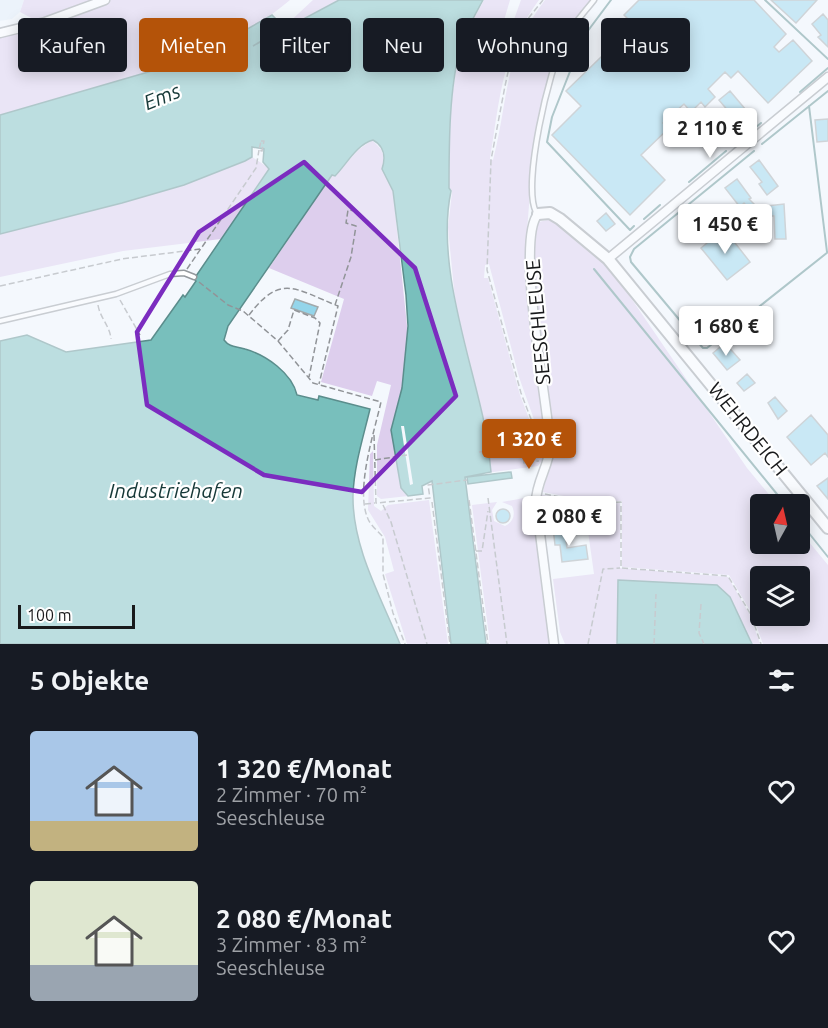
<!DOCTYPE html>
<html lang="de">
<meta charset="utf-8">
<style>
body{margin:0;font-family:Ubuntu,sans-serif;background:#20242c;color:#f1f3f6;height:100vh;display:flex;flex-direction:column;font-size:22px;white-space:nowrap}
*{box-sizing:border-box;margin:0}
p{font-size:20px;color:#9ea1a6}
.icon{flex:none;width:33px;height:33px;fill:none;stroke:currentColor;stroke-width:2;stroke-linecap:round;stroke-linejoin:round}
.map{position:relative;height:644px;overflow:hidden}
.drawer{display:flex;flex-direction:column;background:#171b24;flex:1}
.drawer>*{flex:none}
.hud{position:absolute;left:18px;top:18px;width:792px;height:54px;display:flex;gap:12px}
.needle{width:39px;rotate:8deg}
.fabs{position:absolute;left:750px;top:494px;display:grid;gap:12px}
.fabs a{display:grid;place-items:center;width:60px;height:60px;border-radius:6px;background:#171b24;box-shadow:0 3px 15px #0003;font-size:30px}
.scale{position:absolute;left:18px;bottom:15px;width:117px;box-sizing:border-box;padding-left:6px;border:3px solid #18191b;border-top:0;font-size:16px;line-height:21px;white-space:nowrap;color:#18191b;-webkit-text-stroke:4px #fff;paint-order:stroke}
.price{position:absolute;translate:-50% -51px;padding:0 14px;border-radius:6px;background:#fff;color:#222;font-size:20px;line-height:39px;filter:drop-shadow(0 2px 3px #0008)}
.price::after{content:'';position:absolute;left:50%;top:36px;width:18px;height:14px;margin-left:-9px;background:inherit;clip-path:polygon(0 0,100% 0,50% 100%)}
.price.selected{background:#b45309;color:#fff}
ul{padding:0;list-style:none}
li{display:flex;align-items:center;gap:18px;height:150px;padding:0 30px}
li span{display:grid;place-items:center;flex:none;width:168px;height:120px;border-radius:6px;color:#555}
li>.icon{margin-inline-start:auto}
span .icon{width:72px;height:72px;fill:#fffc;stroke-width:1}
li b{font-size:26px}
h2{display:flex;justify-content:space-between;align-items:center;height:72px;padding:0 30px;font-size:26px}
.pill{padding:0 21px;border-radius:6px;background:#171b24;box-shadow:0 3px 15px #0003;font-size:21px;line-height:54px}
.pill.selected{background:#b45309;color:#fff}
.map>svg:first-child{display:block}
.built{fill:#e3eef8}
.green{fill:#ddceed;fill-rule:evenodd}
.water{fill:#78bfbc;stroke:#5b8d8c;stroke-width:1.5}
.pier{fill:#f4f8fd}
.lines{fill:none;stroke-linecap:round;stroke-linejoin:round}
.stream{stroke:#5b8d8c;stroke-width:2}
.building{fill:#94d5ea;stroke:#a2a9ab;stroke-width:1.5}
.service-casing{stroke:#94999d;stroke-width:7}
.minor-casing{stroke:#94999d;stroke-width:11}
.tertiary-casing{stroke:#94999d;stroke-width:14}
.path{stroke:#919498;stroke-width:1.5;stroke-dasharray:6 3;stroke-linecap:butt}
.service{stroke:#fff;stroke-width:4}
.minor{stroke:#fff;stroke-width:8}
.tertiary{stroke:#fff;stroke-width:10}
.marked{fill:none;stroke:#7b2cbf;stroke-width:4.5;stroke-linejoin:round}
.labels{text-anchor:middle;stroke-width:4.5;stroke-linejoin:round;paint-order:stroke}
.street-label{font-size:20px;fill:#18191b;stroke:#fff}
.water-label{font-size:21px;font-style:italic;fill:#153837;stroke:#fff}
</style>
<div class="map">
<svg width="828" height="644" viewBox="0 0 828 644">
<rect width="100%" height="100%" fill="#f4f8fd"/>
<path class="built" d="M0,0H24L20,12L12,19L0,21Z"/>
<path class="green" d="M24,0H290C218,62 91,91 0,115V34L43,24L20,12Z
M313,0H339L246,50L284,27Z
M484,0H510L494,54L512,25L521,0H539C503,47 499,102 490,159L493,160C509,98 503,55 545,0H592L568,30L558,51L532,166L527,231L529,294L546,442H542L519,377L489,264L485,265L484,278H488L520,395L544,458L538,466L486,473L462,371L448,228L452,192L449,187C449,145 449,88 462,47C466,30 476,15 484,0Z
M372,140L381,149L384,157L382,169L393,191L407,326L412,345L399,438L408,496L381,499L377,496V445L391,385L377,381L372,396L321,382L344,299L269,268L332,175L335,176L358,150Z
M252,157L269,168L221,239L123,251L0,277V234L184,185Z
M551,219L560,223L605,260L747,468L777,504H760V543H800V531L828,565V644H763L752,614L729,575L622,567V501H590L543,492L554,446L536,294L533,234L539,222ZM760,576H800V615H760Z
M373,451L374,506L381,511L388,505L429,500L448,644H407L385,574L394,571L385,537L368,510L370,454Z
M538,494L590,504L620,503V568L728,577L750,615L760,644H752L730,597L619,580L617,644H565L560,632L553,579L594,574L586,517L542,522Z
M524,498L531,501L550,644H490L472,505L497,502L492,510L494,521L505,526C513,522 516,515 512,506L502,502Z"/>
<path class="water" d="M339,0H483C475,15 466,30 461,46C449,86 449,145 449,188L451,191C436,262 469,352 484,422C488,438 489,455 491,472L465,477L486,644H451L432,481L422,486L423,494L408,496L401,488L391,430L402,388L408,326L406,295L393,191L382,169C386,157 384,146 373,140C357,144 346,165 335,176L332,175L228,326L224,340C230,348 237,346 245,349C266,355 292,373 297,395L318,400L319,396L370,409C363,438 354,466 353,495C352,547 381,597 400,644H0V341L27,335L66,352L151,340L183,295L185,297L196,281L194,279L269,169L263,162L264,149L252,147V157L245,161L184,185L122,203L0,234V115L162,68L226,41L272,15L284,27L253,46Z
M511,472L512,478L468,484L467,477Z
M618,580L717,585L730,597L752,644H617Z"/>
<path class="pier" d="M401,426H404L413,484L410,485Z"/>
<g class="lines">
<path class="stream" d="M611,0L584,36L552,117L547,142L630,230L634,226
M765,0L828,59
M800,92L828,68
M809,106L827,252
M743,138L761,123
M762,144L828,91
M754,151L634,249L630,257L631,262L703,348H707L828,252
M689,182L726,151
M644,219L660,205
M594,269L785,504
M800,522L828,557"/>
</g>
<path class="building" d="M639,0H754L786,34L774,47L779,52L793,40L812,61L768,103L738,71L731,78L725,72L708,89L715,97L705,107L701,102L691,112L684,104L663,123L669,128L641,155L665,180L630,215L552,135L581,106L566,91L634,25L624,15Z
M771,0H817L796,23Z
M823,14L828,20V47L818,37L821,35L812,24Z
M730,91L751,116L740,125L719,100Z
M828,119V141L817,142L815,120Z
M697,121L716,143L707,151L700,143L698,145L686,130Z
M759,160L778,186L767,195L759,184L762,182L750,167Z
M737,179L751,198L749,199L755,205L753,206L760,211L755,215L744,203L740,207L725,188Z
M784,204L786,239H775L774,216H768L767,206Z
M606,213L615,224L606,231L597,221Z
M724,229L750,262L727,280L701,248Z
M295,299L318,307L314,316L291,308Z
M725,343L740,360L727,370L713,353Z
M747,374L755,383L744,391L737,383Z
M775,397L787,411L778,419L768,403Z
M811,415L828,435V457L825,453L811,465L787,437Z
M828,478V499L817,486Z
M496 516a7 7 0 1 1 14 0a7 7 0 1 1-14 0Z
M564,526L567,548L586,545L588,559L562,562L560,545H555L553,528Z"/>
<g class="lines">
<g class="service-casing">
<path id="service" d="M536,212C522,185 549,69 564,41C571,26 584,13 594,0
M0,321L116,294L170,274L184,273L194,277"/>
</g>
<g class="minor-casing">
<path id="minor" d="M0,33L45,22L105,0
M538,214C515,241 548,403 550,445C550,465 536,481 536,502L554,644
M608,259L828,77"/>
</g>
<g class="tertiary-casing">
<path id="tertiary" d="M538,214L550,213L560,219L608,259L828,528"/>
</g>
<path class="path" d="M261,141H264L262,151L259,150Z
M187,269L256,168L259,150
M199,282L228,305L243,311L278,341L313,383L381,402C374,433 355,490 368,519C371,526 379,532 383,537V574L393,613L405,644
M0,286L122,259L200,249
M120,300L140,335
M98,305C100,318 110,326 111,339
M335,305L351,257L356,226L346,223L348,210L356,211
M249,315C281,273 295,289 338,306L319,384
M278,341L288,330L294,310L315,318L320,323L309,377
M374,435L376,503L430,498L428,485L467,480
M541,445L521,393L487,270L491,160L505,86L513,49L527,20L543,0
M479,452L522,447L524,463L539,461
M375,460L407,455
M545,494L589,503L621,502V568L728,576L751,615L761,644
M488,498L507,644
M469,500L488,644
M432,502L450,644
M365,504L375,503
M383,505L391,522L427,644
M476,551H482L488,511
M701,604L699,633L704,644
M588,644L603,569L620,568
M654,644L656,594"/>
<use href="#service" class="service"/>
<use href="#minor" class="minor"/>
<use href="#tertiary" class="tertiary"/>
</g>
<path d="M0 0H828V644H0ZM304,162L415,268L456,396L362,492L264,475L147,405L137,332L199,232Z" fill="#f4f8fd" fill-opacity=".55" fill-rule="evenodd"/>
<path class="marked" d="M304,162L415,268L456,396L362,492L264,475L147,405L137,332L199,232Z"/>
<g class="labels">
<g class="street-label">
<text transform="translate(538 322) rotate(-95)" y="7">SEESCHLEUSE</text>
<text transform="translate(748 429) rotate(51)" y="7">WEHRDEICH</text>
</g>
<g class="water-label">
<text transform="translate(162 97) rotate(-22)" y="7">Ems</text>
<text x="176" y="498">Industriehafen</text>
</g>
</g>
</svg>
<div class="fabs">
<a><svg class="needle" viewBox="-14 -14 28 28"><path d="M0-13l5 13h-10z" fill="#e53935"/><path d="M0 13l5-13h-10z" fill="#9ea1a6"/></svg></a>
<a><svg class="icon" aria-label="layers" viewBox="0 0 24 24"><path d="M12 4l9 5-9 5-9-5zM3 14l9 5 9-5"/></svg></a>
</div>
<div class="scale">100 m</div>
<b class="price" style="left:710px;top:159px">2 110 €</b>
<b class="price" style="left:725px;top:255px">1 450 €</b>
<b class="price" style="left:726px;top:357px">1 680 €</b>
<b class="price selected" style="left:529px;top:470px">1 320 €</b>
<b class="price" style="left:569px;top:547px">2 080 €</b>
<div class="hud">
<a class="pill">Kaufen</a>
<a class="pill selected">Mieten</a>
<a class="pill">Filter</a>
<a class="pill">Neu</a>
<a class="pill">Wohnung</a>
<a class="pill">Haus</a>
</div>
</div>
<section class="drawer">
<h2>5 Objekte<svg class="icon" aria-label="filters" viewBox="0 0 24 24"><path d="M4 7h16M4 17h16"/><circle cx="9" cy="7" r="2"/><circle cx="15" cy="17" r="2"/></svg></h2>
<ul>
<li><span style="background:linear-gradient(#a9c7e8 75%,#c2b280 0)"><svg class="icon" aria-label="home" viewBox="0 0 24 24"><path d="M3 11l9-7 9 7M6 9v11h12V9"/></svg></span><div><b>1 320 €/Monat</b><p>2 Zimmer · 70 m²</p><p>Seeschleuse</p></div><svg class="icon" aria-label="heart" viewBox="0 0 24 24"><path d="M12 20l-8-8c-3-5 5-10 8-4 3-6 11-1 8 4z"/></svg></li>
<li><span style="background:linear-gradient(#dfe7d0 70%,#9aa5b1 0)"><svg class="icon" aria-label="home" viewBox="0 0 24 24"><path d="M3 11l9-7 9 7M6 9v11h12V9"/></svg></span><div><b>2 080 €/Monat</b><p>3 Zimmer · 83 m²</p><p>Seeschleuse</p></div><svg class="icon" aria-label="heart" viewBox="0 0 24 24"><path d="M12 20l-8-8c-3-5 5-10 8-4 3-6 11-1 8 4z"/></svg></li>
</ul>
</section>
